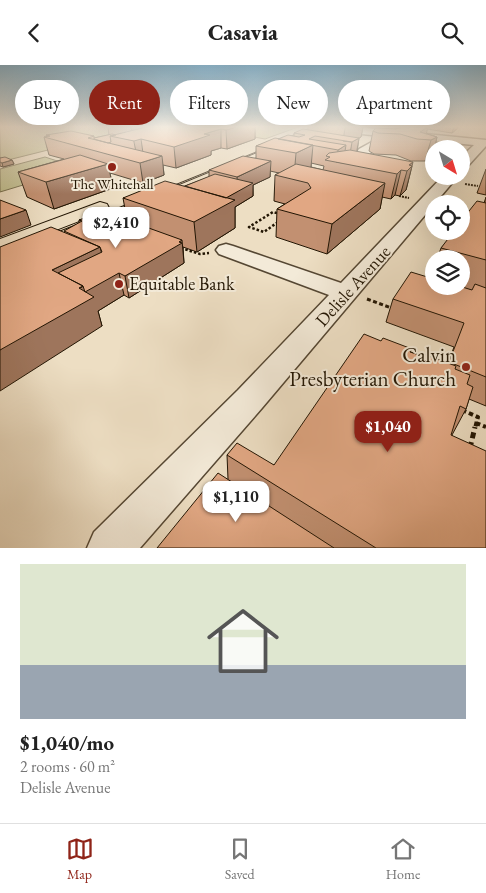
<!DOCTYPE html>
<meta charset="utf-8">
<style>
body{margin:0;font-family:"EB Garamond",serif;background:#f6f6f6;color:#222;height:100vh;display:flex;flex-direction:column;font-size:19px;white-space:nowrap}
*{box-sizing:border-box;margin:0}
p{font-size:16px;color:#767676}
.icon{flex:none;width:28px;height:28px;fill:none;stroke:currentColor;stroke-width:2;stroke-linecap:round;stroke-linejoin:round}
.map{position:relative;height:483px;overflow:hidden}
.panel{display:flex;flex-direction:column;background:#fff;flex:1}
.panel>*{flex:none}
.banner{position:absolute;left:15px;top:15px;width:456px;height:45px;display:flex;gap:10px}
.needle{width:32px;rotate:142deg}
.buttons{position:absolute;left:425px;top:75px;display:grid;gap:10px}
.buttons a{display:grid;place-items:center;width:45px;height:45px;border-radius:50%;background:#fff;box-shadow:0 5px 20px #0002;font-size:25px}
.price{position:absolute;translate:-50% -42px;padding:0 11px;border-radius:10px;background:#fff;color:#222;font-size:16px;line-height:32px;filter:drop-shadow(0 1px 2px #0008)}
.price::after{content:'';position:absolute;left:50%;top:30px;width:15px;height:11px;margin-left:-8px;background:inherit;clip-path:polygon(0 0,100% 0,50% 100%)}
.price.on{background:#8f2418;color:#fff}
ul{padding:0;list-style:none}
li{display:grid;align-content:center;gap:10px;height:265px;padding:0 20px}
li+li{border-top:1px solid #e0e0e0}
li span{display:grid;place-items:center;height:155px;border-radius:0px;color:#555}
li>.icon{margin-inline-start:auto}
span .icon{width:90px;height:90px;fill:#fffc;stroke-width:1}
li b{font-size:21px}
.chip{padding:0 18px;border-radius:22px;background:#fff;box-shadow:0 5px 20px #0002;font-size:18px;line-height:45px}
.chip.on{background:#8f2418;color:#fff}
header{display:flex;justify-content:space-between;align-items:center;height:65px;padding:0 20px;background:#fff;font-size:22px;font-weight:800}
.dock{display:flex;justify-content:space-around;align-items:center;height:70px;border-top:1px solid #e0e0e0;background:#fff;font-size:14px;color:#767676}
.dock a{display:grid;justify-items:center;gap:2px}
.dock .on{color:#8f2418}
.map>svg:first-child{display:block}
.green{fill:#c0bf8f;stroke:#716a49}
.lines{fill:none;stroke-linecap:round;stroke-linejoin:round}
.minor-casing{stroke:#554733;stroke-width:3}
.major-casing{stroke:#221503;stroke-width:2}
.path-far4{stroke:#221503;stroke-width:2;stroke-dasharray:2 1;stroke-linecap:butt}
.path-far3{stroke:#221503;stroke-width:2.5;stroke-dasharray:2.5 2;stroke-linecap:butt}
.path-far2{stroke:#221503;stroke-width:3;stroke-dasharray:4 2.5;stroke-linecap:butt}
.path-far1{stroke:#221503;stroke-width:4;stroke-dasharray:4.5 3;stroke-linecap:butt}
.path{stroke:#221503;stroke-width:5;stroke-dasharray:6 4;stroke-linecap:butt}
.minor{fill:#f3ead8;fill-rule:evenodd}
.major{fill:#eddec3;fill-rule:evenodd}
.tram{stroke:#221503;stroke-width:1}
.wall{fill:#c29071;stroke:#221503;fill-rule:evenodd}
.shaded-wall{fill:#9e755c;stroke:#221503}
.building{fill:#e1a783;stroke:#221503}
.poi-dot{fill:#8f2418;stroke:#f3ead8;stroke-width:2}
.labels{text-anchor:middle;stroke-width:4;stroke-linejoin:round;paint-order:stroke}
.far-poi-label{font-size:15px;fill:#221503;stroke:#f3ead8}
.poi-label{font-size:18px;fill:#221503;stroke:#f3ead8;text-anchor:start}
.street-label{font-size:18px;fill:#221503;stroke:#f3ead8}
.near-poi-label{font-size:21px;fill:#221503;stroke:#f3ead8;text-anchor:end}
</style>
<header><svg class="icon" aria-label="back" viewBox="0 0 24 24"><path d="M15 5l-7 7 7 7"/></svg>Casavia<svg class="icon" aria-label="search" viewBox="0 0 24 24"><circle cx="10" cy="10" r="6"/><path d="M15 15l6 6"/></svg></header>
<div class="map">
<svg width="486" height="483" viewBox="0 0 486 483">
<rect width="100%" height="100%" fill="#eddec3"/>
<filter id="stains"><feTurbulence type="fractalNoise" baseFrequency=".004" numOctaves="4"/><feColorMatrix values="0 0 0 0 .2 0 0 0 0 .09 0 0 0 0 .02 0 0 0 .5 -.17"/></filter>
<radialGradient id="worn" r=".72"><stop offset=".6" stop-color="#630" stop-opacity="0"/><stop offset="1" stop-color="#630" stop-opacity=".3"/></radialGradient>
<path class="green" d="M0,62H140L0,97Z
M223,62H298L265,74L215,65Z
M45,92L79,103L0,127V104Z"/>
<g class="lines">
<g class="minor-casing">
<path id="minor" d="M316,62H356L486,75V81L466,103L461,104V92L474,80L321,65Z
M379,73L400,78L402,80L396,83L383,80L367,90H359L357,87L359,84Z
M443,111H458L262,343L140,483H87L94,467L238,325L329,230L219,189L216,185L219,181L226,179L233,181L341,218Z"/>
</g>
<g class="major-casing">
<path id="major" d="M319,62H333L89,169L82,171L75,169L72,165L75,161Z
M100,137L107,139L109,143L107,147L0,189V174Z"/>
</g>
<path class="path-far4" d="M465,119L478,121
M399,131L409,133"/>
<path class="path-far3" d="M278,157L264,167L249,162L273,147L280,149
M181,183L200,189L209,188"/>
<path class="path-far2" d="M367,234L394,244"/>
<path class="path-far1" d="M462,345L478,352L475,363
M476,358L486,362"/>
<path class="path" d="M470,383L475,362"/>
<use href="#minor" class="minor"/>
<use href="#major" class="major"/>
<path class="tram" d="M279,76L313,62
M166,125L268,83
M95,154L136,137
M47,169L91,152"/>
</g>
<path class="wall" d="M108,62H131L132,66L255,62V74L227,84L221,83L211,86V90L176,103L163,100L164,110L143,118L110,108L113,123L54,144L27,132L18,107L64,94L49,90L44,72H47L46,70L94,71V73L109,70Z
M308,62H363L361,72L359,73L357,87L412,101L406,125L400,131L395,130L391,134L382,132L380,144L327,189L276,172L277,144L285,139L274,136L275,110L279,108L270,106V112L253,120V131L235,142V163L197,187L183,182L184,198L129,233L124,230L98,246L102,261L64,167L79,158V155L93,152L127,155L123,133L185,121L209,112V105L256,93V81L278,74L294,71V68L308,65ZM311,98L324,101L323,105L311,102Z
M401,62H459L458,63L452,68L427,64L426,68L437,72L432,93L425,96H411L396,90L374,89L369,86L373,66L396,64Z
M0,93L12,95L14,99L3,102L0,101Z
M486,104V130L477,128Z
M486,132V341L469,334L466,344L452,370L486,483H157L228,414L227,390L274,400L411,287L422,291L448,298L454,282L386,257L393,234L431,213L434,205V221H461V194H437L441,183L484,138Z"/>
<path class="shaded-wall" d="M131,62H171L141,74L144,95L138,97Z
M236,62H255V74L227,84L226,65Z
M347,62H363L361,72L351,77L343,76L345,63Z
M428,62L425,74L420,67Z
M454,62H459L458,63L452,68Z
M221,64V83L211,86V90L176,103L174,82L204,69Z
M437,72L432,93L425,96L431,75Z
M359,73L356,91L349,95L352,77Z
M313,80L311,102L294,112L296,88Z
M346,80L343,98L336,97L338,85Z
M162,91L164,110L143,118L140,98Z
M12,95L14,99L3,102L2,98Z
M271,96L270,112L253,120V131L235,142V163L197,187L194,157L219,136L238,126L237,112Z
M413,97L406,125L400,131L407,106L409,100Z
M108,99L113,123L54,144L46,117Z
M401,105L395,130L391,134L397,109Z
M385,118L380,144L327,189L332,159Z
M26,145L31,160L0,172V154Z
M182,175L184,198L129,233L125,211Z
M100,182L107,208L78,224L52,205Z
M119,208L124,230L98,246L102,261L0,326V285L79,223Z"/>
<path class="building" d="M146,62H236L226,65L221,64L204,69L210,70L174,82L141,74L134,76L110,71Z
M401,62H428L420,67L437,72L431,75L417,74L400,69L378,68L373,66L376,63L396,64Z
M303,64L359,73L352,77L315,71L309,74L346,80L338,85L278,74L288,70L299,72L305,70L294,68Z
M71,66L94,71L88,73L162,91L140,98L44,72L50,71L46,70Z
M112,69L116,70L110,71L111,77L108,78L94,74V73Z
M275,73L313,80L296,88L256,81Z
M350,85L413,97L409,100L412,101L407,106L401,105L397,109L325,95L330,92L326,91L329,88Z
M80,90L108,99L46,117L18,107Z
M243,91L271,96L237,112L209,105Z
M5,92L12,95L2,98L0,97V93Z
M296,99L385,118L332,159L277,144L311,123L308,118L275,110Z
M215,109L253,118L226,133L185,121Z
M165,116L235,135L194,157L123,133Z
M0,135L26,145L0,154Z
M477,136L486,138V195L441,183L454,166H461V156Z
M107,148L182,175L179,177L182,178L125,211L119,208L85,227L83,221L58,208L102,187L100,182L64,166L82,156L79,155L90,151L93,152Z
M51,162L100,182L52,205L83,221L79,223L94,232L0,285V182Z
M411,207L434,214V221H459L472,225L475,219L486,223V312L449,297L464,258L393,234Z
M364,269L381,276L383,273L412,284L410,287L422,291L423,289L456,301L455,304L470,310L467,319L473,322L466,344L460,341L451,370L486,386V483H376L227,390L237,378L274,400Z
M218,408L334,483H157Z"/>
<linearGradient id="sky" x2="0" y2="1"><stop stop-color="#88b7d3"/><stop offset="0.48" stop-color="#f7f0e4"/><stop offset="1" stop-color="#f7f0e4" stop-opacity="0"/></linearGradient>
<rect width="486" height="129" fill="url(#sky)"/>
<g class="poi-dot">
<circle cx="112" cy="102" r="5"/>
<circle cx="119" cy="219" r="5"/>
<circle cx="466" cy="302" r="5"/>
</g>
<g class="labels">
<g class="far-poi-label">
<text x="112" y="124">The Whitehall</text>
</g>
<g class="poi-label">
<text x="129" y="225">Equitable Bank</text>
</g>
<g class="street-label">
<text transform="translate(353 221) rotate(-48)" y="6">Delisle Avenue</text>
</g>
<g class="near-poi-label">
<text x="456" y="297">Calvin<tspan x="456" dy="24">Presbyterian Church</tspan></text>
</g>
</g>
<rect width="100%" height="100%" filter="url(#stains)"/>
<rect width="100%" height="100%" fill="url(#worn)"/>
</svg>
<div class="buttons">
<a><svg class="needle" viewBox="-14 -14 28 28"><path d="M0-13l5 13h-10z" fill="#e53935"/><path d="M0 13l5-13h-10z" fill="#767676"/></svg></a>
<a><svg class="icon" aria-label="locate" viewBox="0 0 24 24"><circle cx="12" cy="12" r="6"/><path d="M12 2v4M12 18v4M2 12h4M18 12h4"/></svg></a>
<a><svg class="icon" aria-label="layers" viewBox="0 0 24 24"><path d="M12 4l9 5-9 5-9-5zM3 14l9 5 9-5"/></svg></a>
</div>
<b class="price" style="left:116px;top:184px">$2,410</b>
<b class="price on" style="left:388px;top:388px">$1,040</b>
<b class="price" style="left:236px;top:458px">$1,110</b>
<div class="banner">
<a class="chip">Buy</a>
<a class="chip on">Rent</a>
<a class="chip">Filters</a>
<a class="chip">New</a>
<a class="chip">Apartment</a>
</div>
</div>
<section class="panel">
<ul>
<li><span style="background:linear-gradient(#dfe7d0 65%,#9aa5b1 0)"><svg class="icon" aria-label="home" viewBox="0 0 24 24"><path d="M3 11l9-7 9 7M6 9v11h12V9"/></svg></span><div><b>$1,040/mo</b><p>2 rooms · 60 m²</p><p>Delisle Avenue</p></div></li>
</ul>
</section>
<nav class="dock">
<a class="on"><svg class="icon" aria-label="map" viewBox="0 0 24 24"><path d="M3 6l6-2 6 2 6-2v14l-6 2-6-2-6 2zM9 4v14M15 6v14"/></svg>Map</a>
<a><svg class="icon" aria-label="saved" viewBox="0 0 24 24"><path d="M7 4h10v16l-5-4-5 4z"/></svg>Saved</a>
<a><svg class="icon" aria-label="home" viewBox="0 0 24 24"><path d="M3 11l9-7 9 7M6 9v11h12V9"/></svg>Home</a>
</nav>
